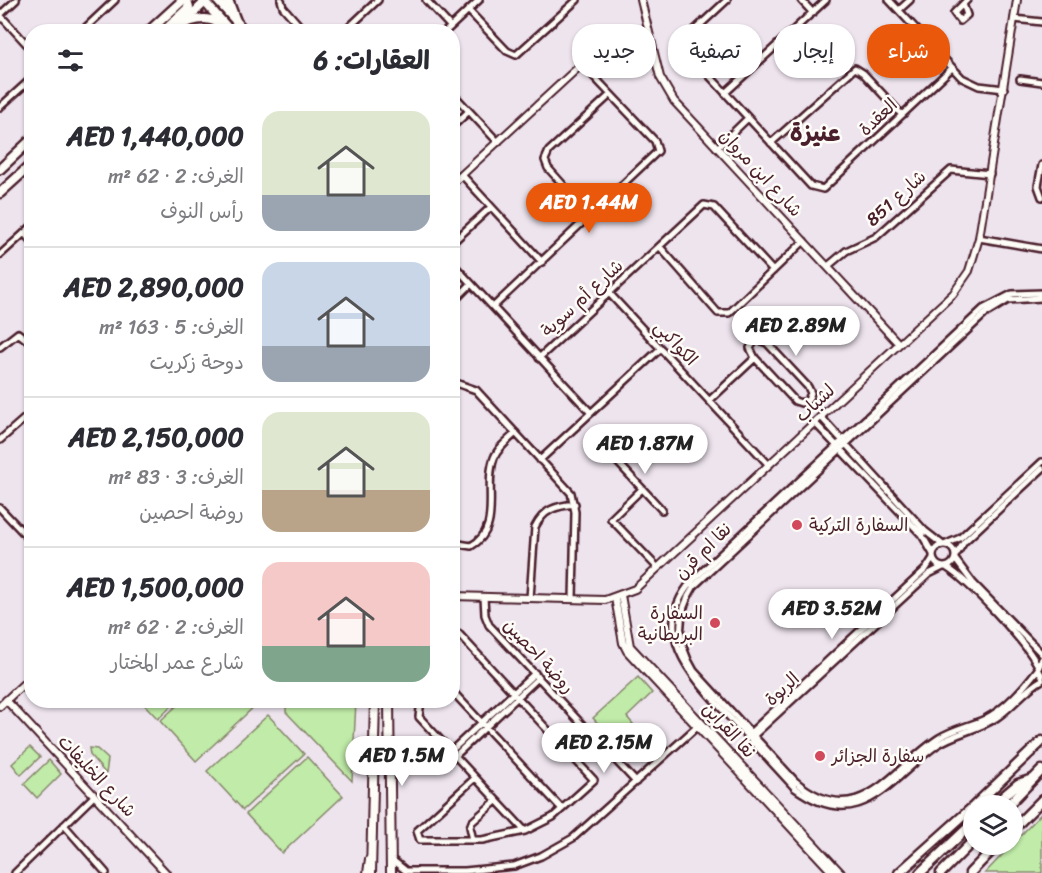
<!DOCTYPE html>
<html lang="ar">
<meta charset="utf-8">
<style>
body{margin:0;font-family:Sriracha,"Playpen Sans Arabic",sans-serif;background:#f7f7f7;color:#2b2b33;direction:rtl;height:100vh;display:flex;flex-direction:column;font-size:22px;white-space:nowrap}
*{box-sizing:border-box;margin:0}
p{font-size:20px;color:#7c7c81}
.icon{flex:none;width:33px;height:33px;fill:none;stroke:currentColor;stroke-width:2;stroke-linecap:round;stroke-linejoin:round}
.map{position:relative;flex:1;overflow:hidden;direction:ltr}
.drawer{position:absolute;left:24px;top:24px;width:436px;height:684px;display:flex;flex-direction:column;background:#fff;border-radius:24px;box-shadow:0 2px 4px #0004;direction:rtl}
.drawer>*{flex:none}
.guide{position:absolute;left:478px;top:24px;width:472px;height:54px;direction:rtl;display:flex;gap:12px}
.tools{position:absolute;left:963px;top:795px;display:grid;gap:12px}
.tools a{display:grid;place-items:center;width:60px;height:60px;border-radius:50%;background:#fff;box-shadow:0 2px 4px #0004;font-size:30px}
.price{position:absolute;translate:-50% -51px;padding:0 14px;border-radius:21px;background:#fff;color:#222;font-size:20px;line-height:39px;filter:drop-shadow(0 2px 3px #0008)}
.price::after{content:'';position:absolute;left:50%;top:36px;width:18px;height:14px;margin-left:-9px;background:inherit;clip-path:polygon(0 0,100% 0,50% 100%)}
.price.active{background:#ea580c;color:#fff}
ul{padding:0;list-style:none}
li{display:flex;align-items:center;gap:18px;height:150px;padding:0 30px}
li+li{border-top:2px solid #e1e1e2}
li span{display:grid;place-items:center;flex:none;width:168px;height:120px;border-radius:18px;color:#555}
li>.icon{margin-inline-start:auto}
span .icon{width:72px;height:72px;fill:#fffc;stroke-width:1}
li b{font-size:26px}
h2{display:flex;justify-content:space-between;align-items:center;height:72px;padding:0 30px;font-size:26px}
.pill{padding:0 21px;border-radius:24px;background:#fff;box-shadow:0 2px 4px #0004;font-size:21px;line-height:54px}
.pill.active{background:#ea580c;color:#fff}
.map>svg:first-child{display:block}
.green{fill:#c0eba8;stroke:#85856a;stroke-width:1.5}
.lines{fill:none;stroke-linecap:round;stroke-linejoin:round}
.minor-casing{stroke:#4a1f2b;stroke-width:10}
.tertiary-casing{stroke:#4a1f2b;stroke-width:10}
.secondary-casing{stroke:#4a1f2b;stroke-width:12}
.primary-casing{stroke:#4a1f2b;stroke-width:13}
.trunk-casing{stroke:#4a1f2b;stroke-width:13}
.minor{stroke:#fdfcf7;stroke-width:5}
.tertiary{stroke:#fdfcf7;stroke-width:6}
.secondary{stroke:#fdfcf7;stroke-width:8}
.primary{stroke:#fdfcf7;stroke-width:8}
.trunk{stroke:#fdfcf7;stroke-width:8}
.poi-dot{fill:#d1495b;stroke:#fdfcf7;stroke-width:2}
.labels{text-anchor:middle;stroke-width:5;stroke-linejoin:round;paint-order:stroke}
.street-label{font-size:18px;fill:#4a1f2b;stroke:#fdfcf7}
.poi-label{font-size:18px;fill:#4a1f2b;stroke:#fdfcf7;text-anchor:start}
.district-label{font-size:24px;font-weight:bold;fill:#4a1f2b;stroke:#fdfcf7}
</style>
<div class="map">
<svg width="1042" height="873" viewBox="0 0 1042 873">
<rect width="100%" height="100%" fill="#eee4ee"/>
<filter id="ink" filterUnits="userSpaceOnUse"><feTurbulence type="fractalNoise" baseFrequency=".0167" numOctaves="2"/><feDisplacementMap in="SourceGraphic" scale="12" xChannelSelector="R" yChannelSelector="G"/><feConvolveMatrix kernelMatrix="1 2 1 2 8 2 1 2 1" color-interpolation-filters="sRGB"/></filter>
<g filter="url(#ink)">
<path class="green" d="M638,677L652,693L627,717L633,724L614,741L593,718Z
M141,701H177L158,719Z
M254,701L257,704L196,761L160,721L182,701Z
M286,701H356L352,781L286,712Z
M268,715L304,754L243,810L207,771Z
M30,747L40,757L21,775L12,764Z
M89,748L97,749L108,759L106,774L90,755Z
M307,757L343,796L282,853L246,814Z
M49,760L61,774L37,798L24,784Z
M1042,813V873H985Z"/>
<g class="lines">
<g class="minor-casing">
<path id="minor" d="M281,0L283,7L305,32
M426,0L450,26
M727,0L685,39L684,48L811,186L823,189L952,68
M801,0L813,13
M889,0L962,78L979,86L1004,89
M963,4L967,15L960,21L954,13L967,0
M468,10L507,51L516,55L577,0
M899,10L910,0
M0,15L32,50
M0,15L16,0
M1014,19L1042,22
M81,32L115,0
M344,32L378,0
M445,32L479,0
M1020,79L1042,82
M725,93L826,0
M453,94L498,142
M0,107L32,78
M453,126L469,111
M771,143L855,68L863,73L902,115
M717,148L748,118
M1042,165L1038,186L1042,197
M462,175L542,262
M591,216L548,168L545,160L549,151L610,95
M24,233L32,242
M979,238L1042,249
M453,242L491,207
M660,247L718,313H729L804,241
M0,255L32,226
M453,264L591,413
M828,266L846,251L876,237L951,170L990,174
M609,293L769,465
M1042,293L1012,294L983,309L692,581C646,634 697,681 732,720C753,742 774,765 795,788C861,836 890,778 937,745C955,733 978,730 996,718C1013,707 1025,689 1042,680
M453,302L471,284
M493,307L658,151L655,141L582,64
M756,339L767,343L808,387L811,393L808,400L801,403L795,401L755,358L750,348Z
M0,347L18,333L32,344
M539,358L704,205L714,207L773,271
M453,382L476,390L571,493L575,512L573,599
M709,401L755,358
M821,417L925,531L943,545
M815,423L922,535L933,554
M0,440L32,412
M611,455L662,510
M540,460L660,349
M642,489L611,519L658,568
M0,508L32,542
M453,543L471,546C503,529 483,487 494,458C498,448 508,440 516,433
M933 556a11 11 0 1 1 22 0a11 11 0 1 1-22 0Z
M944,545L960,538L1042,462
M956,555L964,542L1042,469
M955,559L973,583L1042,654
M946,567C969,581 1026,642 1038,666
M484,597L485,615L489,625L636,782
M530,598L535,527C544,509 556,506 575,504
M1042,659L1038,669L1042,676
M1038,669C1024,687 1007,708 985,719C970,726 953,729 939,738C891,769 859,835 795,781L694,671C676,642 676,614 694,586L985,314L1008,300L1042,298
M453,692L562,809
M421,700L419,717L525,831L553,817L594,780L458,633H453
M748,735L926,569L933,558
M751,738L929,574L943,567
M451,751L535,673
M455,756L539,677
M475,778L417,831L420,840H482L525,831
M64,825L106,873
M473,840L470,827L472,822L496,801
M391,859L406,871H465L514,866L541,856L573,838L700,724
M15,873L94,796"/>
</g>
<g class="tertiary-casing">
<path id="tertiary" d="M641,0L660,77L674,101L899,344
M453,183L582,64L604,51L650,38
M621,595L630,646L841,873
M453,596L605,600L635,589L953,294L969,271L979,238L1017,0
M615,598L623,643L627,651L833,873
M6,700L166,873
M0,706L32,676
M367,873L369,859"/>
</g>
<g class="secondary-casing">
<path id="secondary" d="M203,0L226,26
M217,0L246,32
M389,700L391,873
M371,873L375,700"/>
</g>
<g class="primary-casing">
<path id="primary" d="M228,0L236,21
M179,26C199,16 212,16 230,30
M148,32L183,0
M163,32L189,7L187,0
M174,32L207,0
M0,169L32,139
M0,193L32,164"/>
</g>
<g class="trunk-casing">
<path id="trunk" d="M974,806L1042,741
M992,806L1018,784L1033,779
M1007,806L1042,770
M1012,830L1042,800
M899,873L974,806
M920,873L974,822
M941,873L974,840
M970,873L998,844"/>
</g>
<use href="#minor" class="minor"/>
<use href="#tertiary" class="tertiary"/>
<use href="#secondary" class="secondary"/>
<use href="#primary" class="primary"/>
<use href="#trunk" class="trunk"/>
</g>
</g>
<g class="poi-dot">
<circle cx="797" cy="525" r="6"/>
<circle cx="715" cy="623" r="6"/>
<circle cx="820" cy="756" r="6"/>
</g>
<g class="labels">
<g class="street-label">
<text transform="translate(878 117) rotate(-43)" y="6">العقدة</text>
<text transform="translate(761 173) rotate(47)" y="6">شارع ابن مروان</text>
<text transform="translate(896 198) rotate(-42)" y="6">شارع 851</text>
<text transform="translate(582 298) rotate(-43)" y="6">شارع أم سوية</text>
<text transform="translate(676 343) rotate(47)" y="6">الكواكبي</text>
<text transform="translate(815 403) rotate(-43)" y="6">لشباب</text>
<text transform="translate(703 551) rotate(-45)" y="6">نقا ام قرن</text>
<text transform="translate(539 656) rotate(47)" y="6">روضة احصين</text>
<text transform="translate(782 689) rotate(-43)" y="6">الربوة</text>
<text transform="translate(729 730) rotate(47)" y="6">نقا القراين</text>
<text transform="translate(97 776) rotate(47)" y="6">شارع الخليفات</text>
</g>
<g class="poi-label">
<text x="809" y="531">السفارة التركية</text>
<text x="703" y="619" text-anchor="end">السفارة<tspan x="703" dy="21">البريطانية</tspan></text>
<text x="832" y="762">سفارة الجزائر</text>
</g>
<g class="district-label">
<text x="815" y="141">عنيزة</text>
</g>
</g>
</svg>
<div class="tools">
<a><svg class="icon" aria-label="layers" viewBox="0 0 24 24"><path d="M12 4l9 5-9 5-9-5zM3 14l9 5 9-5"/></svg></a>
</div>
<b class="price active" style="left:589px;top:234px">AED 1.44M</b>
<b class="price" style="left:796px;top:357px">AED 2.89M</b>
<b class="price" style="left:645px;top:475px">AED 1.87M</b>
<b class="price" style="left:832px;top:640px">AED 3.52M</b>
<b class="price" style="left:604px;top:774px">AED 2.15M</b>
<b class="price" style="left:402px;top:787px">AED 1.5M</b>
<div class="guide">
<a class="pill active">شراء</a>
<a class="pill">إيجار</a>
<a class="pill">تصفية</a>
<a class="pill">جديد</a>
</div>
<section class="drawer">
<h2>العقارات: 6<svg class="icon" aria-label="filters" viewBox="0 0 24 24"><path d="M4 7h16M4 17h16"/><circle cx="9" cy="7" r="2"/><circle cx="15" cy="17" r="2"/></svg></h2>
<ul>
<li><span style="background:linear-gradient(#dfe7d0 70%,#9aa5b1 0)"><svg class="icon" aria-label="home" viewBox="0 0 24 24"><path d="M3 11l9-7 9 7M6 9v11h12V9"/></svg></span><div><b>AED 1,440,000</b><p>الغرف: 2 · 62 m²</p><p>رأس النوف</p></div></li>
<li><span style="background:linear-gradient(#c9d6e8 70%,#9aa5b1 0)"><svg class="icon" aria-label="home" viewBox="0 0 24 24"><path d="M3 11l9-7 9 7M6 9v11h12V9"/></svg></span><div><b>AED 2,890,000</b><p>الغرف: 5 · 163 m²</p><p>دوحة زكريت</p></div></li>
<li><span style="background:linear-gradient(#dfe7d0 65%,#b9a48a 0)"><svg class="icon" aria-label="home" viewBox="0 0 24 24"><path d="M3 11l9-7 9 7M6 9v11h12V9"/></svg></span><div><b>AED 2,150,000</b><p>الغرف: 3 · 83 m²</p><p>روضة احصين</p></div></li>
<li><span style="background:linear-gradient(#f6c9c9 70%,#7fa58c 0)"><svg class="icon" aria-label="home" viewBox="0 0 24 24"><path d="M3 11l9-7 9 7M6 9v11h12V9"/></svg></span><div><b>AED 1,500,000</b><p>الغرف: 2 · 62 m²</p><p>شارع عمر المختار</p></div></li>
</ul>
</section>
</div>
